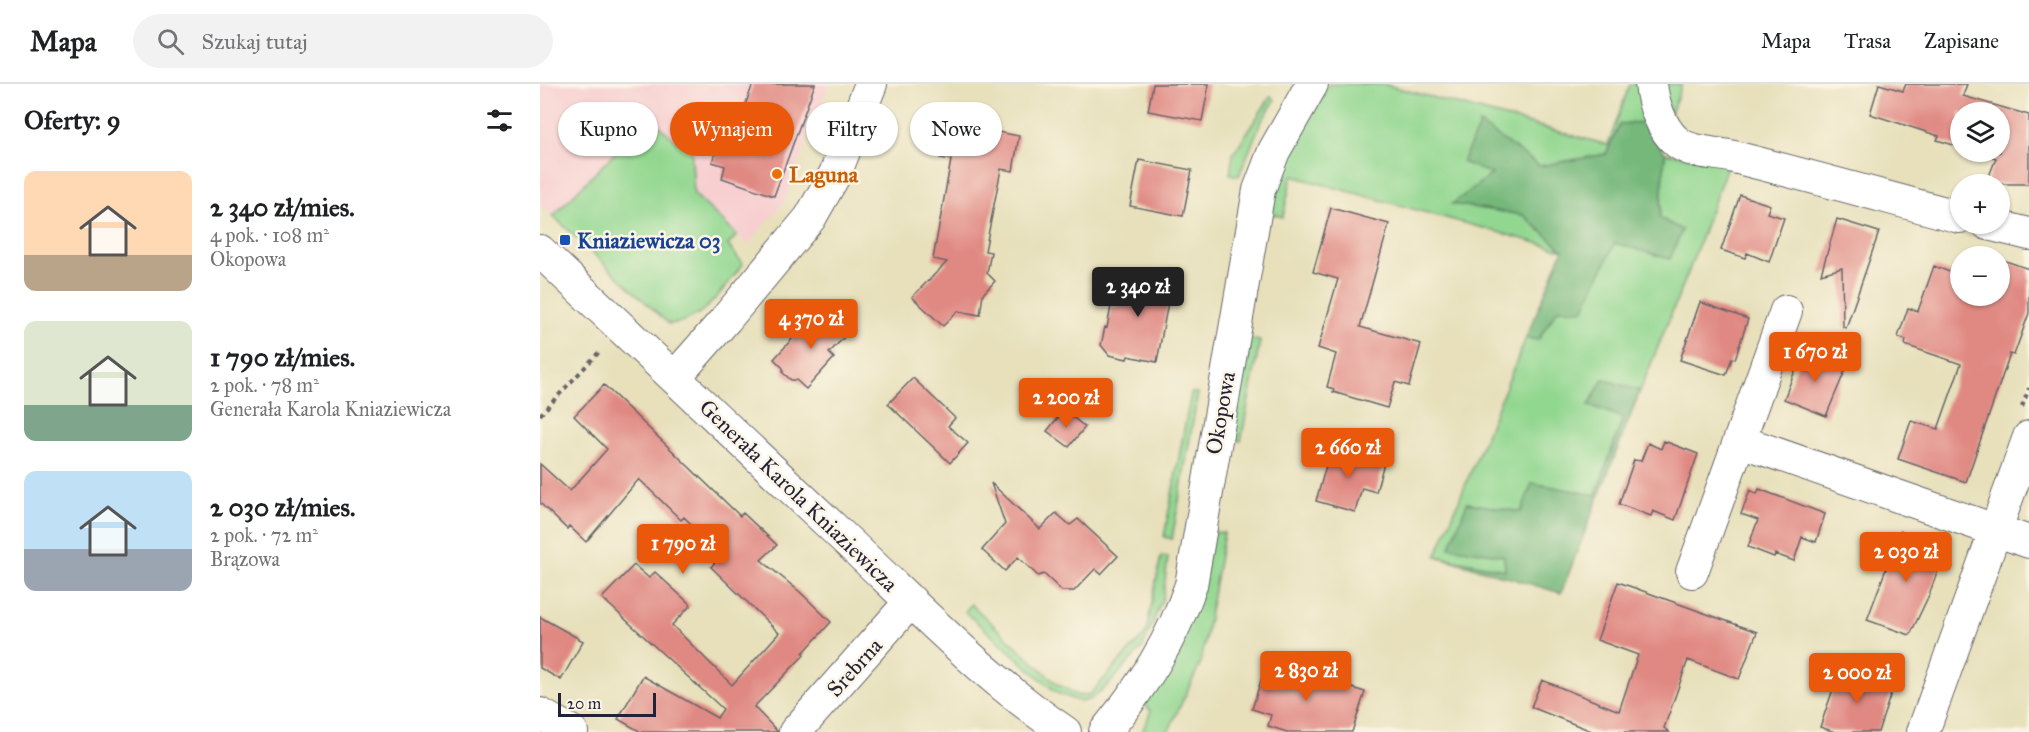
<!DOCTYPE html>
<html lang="pl">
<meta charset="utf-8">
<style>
body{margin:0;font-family:"IM FELL Great Primer",serif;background:#f2f2f2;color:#202124;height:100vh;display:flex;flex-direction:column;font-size:22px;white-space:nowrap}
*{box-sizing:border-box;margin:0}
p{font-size:20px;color:#757577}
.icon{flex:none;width:33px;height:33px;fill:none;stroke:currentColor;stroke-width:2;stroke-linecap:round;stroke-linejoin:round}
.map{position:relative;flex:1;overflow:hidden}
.details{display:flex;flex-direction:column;background:#fff;width:540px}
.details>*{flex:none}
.guide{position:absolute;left:18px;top:18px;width:570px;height:54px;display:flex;gap:12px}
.fabs{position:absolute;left:1410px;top:18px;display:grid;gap:12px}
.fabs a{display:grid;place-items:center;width:60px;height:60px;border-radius:50%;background:#fff;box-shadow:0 2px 4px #0004;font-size:30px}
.scale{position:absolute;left:18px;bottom:15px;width:98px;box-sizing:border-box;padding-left:6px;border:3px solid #22223b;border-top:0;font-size:16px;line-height:21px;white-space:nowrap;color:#22223b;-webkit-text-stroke:4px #fcf5e5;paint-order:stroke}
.price{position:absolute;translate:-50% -51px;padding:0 14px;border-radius:6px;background:#ea580c;color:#fff;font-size:20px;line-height:39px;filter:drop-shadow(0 2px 3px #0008)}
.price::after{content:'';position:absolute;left:50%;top:36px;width:18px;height:14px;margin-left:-9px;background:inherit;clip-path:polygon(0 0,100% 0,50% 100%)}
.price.current{background:#222;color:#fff}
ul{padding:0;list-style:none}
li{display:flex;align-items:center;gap:18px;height:150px;padding:0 24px}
li span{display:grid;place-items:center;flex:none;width:168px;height:120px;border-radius:12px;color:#555}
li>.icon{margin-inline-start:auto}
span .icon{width:72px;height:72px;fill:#fffc;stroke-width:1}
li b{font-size:26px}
h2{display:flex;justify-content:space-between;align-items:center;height:72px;padding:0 24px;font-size:26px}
.pill{padding:0 21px;border-radius:27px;background:#fff;box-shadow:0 2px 4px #0004;font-size:21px;line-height:54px}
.pill.current{background:#ea580c;color:#fff}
header{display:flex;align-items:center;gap:36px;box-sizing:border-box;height:84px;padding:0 30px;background:#fff;border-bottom:2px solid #e0e0e0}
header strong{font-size:28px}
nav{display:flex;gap:33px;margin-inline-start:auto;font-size:21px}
.search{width:420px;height:54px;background:#f2f2f2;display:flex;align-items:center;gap:15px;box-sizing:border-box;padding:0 21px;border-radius:33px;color:#757577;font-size:22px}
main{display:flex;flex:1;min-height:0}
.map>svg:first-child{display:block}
.built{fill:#f7cfd0}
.green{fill:#92d790;stroke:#5a7c66;stroke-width:1.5}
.forest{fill:#75b87a;stroke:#4c6d5a;stroke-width:1.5}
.building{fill:#e08983}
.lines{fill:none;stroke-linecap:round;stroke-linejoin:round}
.street-casing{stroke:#676468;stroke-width:34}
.path{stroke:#676468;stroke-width:4;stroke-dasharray:4.5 4.5;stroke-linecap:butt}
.street{stroke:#fff;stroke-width:32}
.food-dot{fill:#e8710a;stroke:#fcf5e5;stroke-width:2}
.transit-dot{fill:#1a4fb4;stroke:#fcf5e5;stroke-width:2}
.labels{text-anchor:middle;stroke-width:5;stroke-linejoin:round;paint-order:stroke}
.food-label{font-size:22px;font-weight:bold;fill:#c56008;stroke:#fcf5e5;text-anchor:start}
.transit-label{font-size:22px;font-weight:bold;fill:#164399;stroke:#fcf5e5;text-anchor:start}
.street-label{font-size:22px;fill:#22223b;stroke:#fcf5e5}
</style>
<header>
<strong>Mapa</strong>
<div class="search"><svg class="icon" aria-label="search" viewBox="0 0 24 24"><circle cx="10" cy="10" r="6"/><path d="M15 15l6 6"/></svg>Szukaj tutaj</div>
<nav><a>Mapa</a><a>Trasa</a><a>Zapisane</a></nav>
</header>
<main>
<section class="details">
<h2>Oferty: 9<svg class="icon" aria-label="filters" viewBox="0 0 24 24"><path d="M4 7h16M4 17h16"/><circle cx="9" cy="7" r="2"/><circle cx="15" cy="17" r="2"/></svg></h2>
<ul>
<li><span style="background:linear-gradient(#ffd9b3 70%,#b9a48a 0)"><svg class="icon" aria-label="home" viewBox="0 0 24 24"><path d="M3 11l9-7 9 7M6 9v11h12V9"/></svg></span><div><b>2 340 zł/mies.</b><p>4 pok. · 108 m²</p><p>Okopowa</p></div></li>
<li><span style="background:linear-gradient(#dfe7d0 70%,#7fa58c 0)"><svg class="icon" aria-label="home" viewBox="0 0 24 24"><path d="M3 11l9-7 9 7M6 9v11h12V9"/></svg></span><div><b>1 790 zł/mies.</b><p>2 pok. · 78 m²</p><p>Generała Karola Kniaziewicza</p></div></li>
<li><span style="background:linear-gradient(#bfe0f5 65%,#9aa5b1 0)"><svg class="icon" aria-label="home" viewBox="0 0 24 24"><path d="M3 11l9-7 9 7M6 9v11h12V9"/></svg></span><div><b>2 030 zł/mies.</b><p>2 pok. · 72 m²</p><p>Brązowa</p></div></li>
</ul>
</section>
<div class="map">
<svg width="1489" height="648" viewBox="0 0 1489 648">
<rect width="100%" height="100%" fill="#fcf5e5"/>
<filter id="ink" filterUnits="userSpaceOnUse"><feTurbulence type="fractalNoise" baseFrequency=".0167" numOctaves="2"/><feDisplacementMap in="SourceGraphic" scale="12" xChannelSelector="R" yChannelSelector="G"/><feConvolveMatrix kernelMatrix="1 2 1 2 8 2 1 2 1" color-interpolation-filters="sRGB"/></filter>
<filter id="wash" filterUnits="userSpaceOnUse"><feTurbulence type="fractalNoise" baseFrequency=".008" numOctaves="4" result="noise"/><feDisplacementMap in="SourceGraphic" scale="24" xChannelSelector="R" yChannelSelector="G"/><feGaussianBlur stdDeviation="1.35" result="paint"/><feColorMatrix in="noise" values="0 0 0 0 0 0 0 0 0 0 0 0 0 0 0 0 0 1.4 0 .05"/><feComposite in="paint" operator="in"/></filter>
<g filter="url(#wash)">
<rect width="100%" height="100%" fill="#e7e0bb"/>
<path class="built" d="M0,0H289L244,118L208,161L154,110L151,58H137L110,33L13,132L0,120Z"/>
<path class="green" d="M789,0H843L1068,61L1090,0H1104L1105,38L1080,40L1066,70L1000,82L939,40L952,90L913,120L983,131L1023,166L752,92L743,133L730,129L745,77Z
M1119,0H1142L1131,30Z
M731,12L735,16L720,40L699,92L690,90L693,70Z
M110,33L137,58L151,57L154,110L197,151L188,161L203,180C183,205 164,238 129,240L13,132Z
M1125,69L1188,79L1150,184L1100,307L1063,295L1050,321L1083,334L1056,411L993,399L981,428L927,419L964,472L965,486L896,472L986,254L998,256L1018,224L1043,225L1075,159L1120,134Z
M708,254L720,257L701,357L692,356Z
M651,309H658L632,455L624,453Z
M675,448L684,449L661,578L628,648H602L611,627L603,619Z
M621,472L628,473L623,513L603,563L568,601L551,615L541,618L517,609L425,528L431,520L517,600L539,612L550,610L606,549Z"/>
<path class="forest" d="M1105,38L1125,69L1120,134L1142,146L1130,175L1075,159L1043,226L1018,225L998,256L986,254L1023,166L983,131L912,120L952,90L922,78L940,40L1000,82L1066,70L1080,40Z
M1063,295L1100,307L1021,509L896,472L965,486L964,472L910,463L927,419L981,428L992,399L1056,411L1083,334L1049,321Z"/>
<g id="blocks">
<path class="building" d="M213,0H275L234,112L182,94L185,82L172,78L182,48L194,51Z
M613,0H669L662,37L608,27Z
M1339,0L1363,7L1366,0H1427L1423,12L1489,31V100H1446L1456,74L1435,68H1460V28H1420V63L1397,56L1399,52L1330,30Z
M406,38L479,52L473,87L461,85L445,167L451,168L447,189L455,197L443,210L440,231L418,227L403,242L372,213L407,178L393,175L411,76L400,74Z
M599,76L652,86L643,132L590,122Z
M1200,111L1230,121L1227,129L1244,134L1229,178L1207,169L1205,174L1181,166Z
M791,124L849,140L820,243L881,260L869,302L855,298L847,324L793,308L794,305L787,303L796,270L778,264L798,195L773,188Z
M1297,135L1339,148L1306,244L1303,243L1302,184L1281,190Z
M1460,175L1489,185V229L1474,271L1470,270L1426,398L1358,375L1371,337L1398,345L1421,280L1365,261L1366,256L1358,253L1368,224L1378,227L1394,182L1420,192V212H1460Z
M584,187L632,197L617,278L588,272L587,275L569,271L561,261L565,243L567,244L571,222H577Z
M1160,218L1208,235L1195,275L1192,274L1186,291L1140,276Z
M284,227L308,249L289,269L294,274L266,305L256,296H251L243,289V284L234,275L262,244L265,247Z
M1263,266L1307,282L1286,332L1244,315Z
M373,294L415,334L408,342L428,359L410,379L348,320Z
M64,301L200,432L203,429L237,461L221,476L260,508L291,538L263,569L264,571L214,623L238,648H101L78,635L103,592L177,634L183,625L62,514L94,481L109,494L115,488L151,521L132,541L192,601L239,549L171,483L182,470L144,433L141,436L99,395L46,458L29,442L27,445L0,419V380L30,407L67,365L34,332Z
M524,326L545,343L529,363L507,347Z
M1124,357L1158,370L1135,436L1113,427L1111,432L1079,420L1094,376L1101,377L1108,359L1121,365Z
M791,364L844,379L836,408L822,404L815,428L776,417Z
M451,399L500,445L516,429L530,441L538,435L578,472L561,490L555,485L534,507H522L504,490L498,492L478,473L465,487L442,466L465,440Z
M1219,405L1285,430L1276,458L1262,453L1254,477L1235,470L1234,473L1208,463L1218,436L1201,430L1210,406L1217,410Z
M1360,447L1406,464L1389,511L1370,551L1327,536Z
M1078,498L1217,548L1199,595L1148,576L1124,644L1129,648H1054L991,623L1002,596L1079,627L1098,571L1057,556Z
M0,533L43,557L21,596L0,584Z
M727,577L825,608L812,648H747L728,642L731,631L712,625Z
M1312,586L1354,600L1338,648H1295L1280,643L1299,588L1310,591Z"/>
</g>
</g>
<g filter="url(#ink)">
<use href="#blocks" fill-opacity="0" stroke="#676468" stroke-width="1.5"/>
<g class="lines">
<g class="street-casing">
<path id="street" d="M1111,0C1113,19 1121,45 1137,58C1151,70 1176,68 1194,73C1270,92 1345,113 1420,133
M1448,140L1489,150
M0,167C102,262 203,358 304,454C373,519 446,595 525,648
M135,293L186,235L270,134L295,90L331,0
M1200,357L1489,458
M1152,488L1246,227
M0,630L32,648
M255,648L371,517
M565,648C603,601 631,559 651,501L719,106L734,67L772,0
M1383,648L1489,353"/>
</g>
<path class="path" d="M1482,323L1489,304
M0,331L61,266"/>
<use href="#street" class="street"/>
</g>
</g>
<circle class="food-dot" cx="237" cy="90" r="6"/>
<rect class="transit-dot" x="19" y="150" width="12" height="12" rx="3"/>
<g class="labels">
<g class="food-label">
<text x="249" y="98">Laguna</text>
</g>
<g class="transit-label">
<text x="37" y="164">Kniaziewicza 03</text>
</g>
<g class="street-label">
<text transform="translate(680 329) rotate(-80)" y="8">Okopowa</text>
<text transform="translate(259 411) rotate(44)" y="8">Generała Karola Kniaziewicza</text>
<text transform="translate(314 583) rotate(-48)" y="8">Srebrna</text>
</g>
</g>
</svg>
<div class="fabs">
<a><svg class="icon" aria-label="layers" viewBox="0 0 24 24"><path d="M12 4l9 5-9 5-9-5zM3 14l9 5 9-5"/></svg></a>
<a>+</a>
<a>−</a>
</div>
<div class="scale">20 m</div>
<b class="price current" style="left:598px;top:234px">2 340 zł</b>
<b class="price" style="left:271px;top:266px">4 370 zł</b>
<b class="price" style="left:1275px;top:299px">1 670 zł</b>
<b class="price" style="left:526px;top:345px">2 200 zł</b>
<b class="price" style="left:808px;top:395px">2 660 zł</b>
<b class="price" style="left:143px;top:491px">1 790 zł</b>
<b class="price" style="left:1366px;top:499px">2 030 zł</b>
<b class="price" style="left:766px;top:618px">2 830 zł</b>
<b class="price" style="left:1317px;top:620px">2 000 zł</b>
<div class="guide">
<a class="pill">Kupno</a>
<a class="pill current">Wynajem</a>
<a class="pill">Filtry</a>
<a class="pill">Nowe</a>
</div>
</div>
</main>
